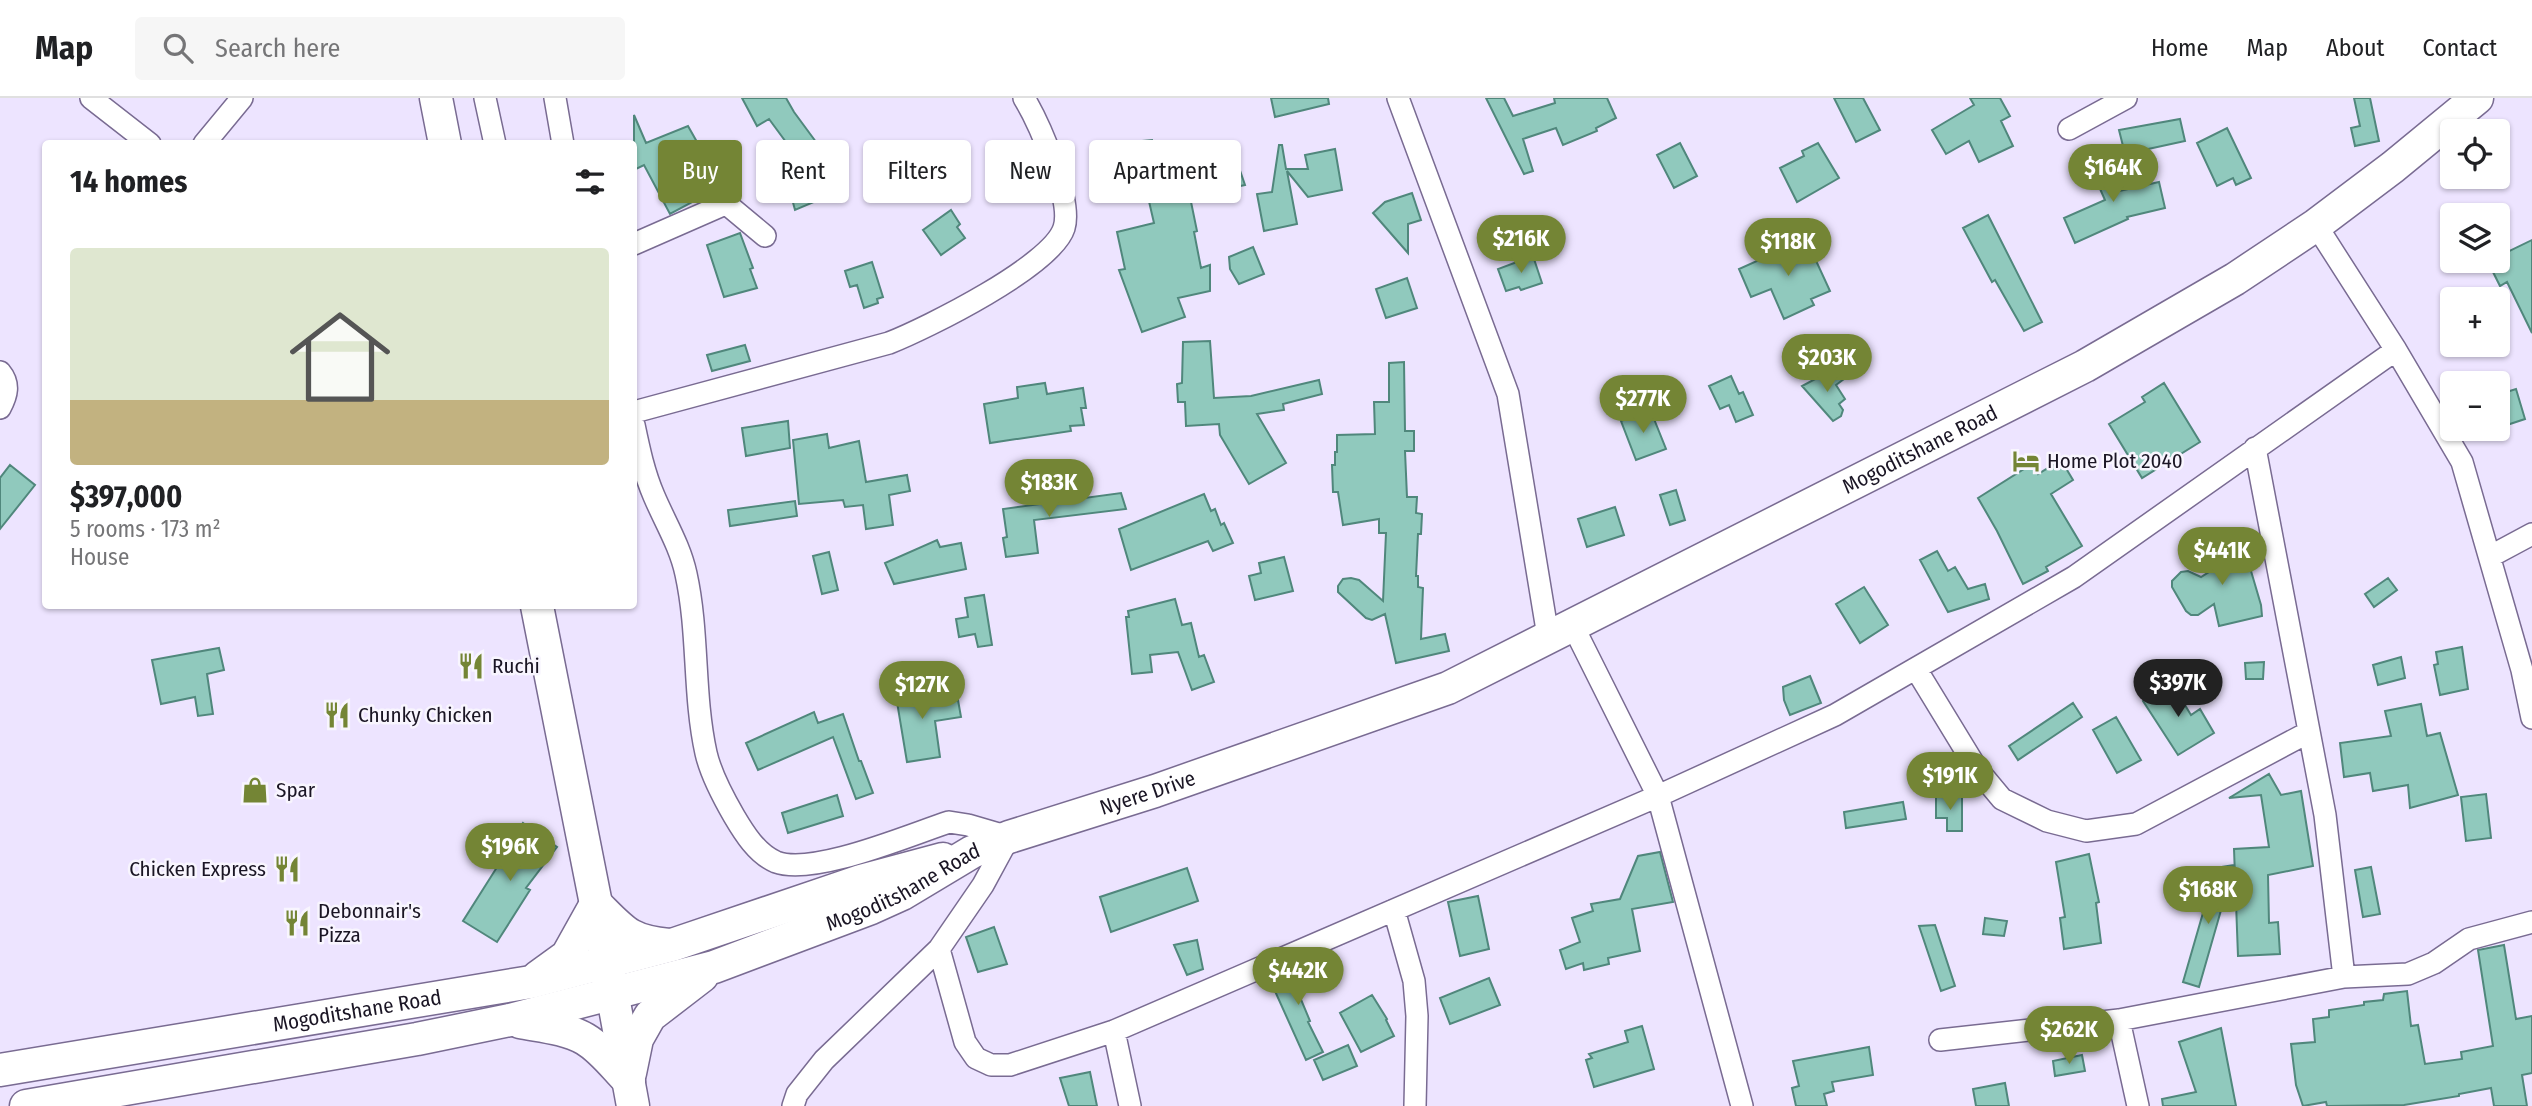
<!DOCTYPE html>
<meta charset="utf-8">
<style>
body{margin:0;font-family:"Fira Sans Condensed",sans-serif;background:#f6f6f6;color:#202124;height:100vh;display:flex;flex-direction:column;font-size:26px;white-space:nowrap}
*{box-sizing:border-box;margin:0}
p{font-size:23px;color:#757577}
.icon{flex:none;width:38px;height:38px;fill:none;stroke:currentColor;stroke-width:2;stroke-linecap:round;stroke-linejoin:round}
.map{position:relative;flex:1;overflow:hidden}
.sheet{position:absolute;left:42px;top:42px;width:595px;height:469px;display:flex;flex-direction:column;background:#fff;border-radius:7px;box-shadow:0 2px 5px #0004}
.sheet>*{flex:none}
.hud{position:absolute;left:658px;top:42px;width:665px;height:63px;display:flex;gap:14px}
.tools{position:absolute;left:2440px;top:21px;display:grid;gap:14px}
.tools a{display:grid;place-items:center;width:70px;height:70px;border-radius:7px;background:#fff;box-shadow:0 2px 5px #0004;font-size:35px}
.price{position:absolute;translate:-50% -60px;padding:0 16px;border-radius:24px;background:#748535;color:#fff;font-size:23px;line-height:46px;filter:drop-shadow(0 2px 4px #0008)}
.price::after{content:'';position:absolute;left:50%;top:42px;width:21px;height:16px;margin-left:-10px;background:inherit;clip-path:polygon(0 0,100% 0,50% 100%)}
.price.current{background:#222;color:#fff}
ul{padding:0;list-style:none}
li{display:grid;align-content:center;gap:14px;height:371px;padding:0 28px}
li span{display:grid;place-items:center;height:217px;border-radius:7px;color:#555}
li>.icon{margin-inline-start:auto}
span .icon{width:126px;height:126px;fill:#fffc;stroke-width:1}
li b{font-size:30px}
h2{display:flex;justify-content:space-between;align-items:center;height:84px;padding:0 28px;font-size:30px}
.pill{padding:0 24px;border-radius:7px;background:#fff;box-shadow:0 2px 5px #0004;font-size:24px;line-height:63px}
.pill.current{background:#748535;color:#fff}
header{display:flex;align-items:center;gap:42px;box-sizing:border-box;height:98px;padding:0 35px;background:#fff;border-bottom:2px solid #e0e0e0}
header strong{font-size:33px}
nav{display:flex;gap:38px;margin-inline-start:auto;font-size:24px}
.search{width:490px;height:63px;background:#f6f6f6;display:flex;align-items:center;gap:18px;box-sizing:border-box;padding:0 24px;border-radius:7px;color:#757577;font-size:26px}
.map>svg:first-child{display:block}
.building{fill:#90c9bd;stroke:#50877c;stroke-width:2}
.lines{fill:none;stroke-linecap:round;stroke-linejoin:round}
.street-casing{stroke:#796b92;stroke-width:24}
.secondary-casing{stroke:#796b92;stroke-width:35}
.street{stroke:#fff;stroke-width:21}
.secondary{stroke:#fff;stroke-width:32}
.labels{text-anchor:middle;stroke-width:5;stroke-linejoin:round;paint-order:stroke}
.street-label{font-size:21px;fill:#1a1524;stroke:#f8f5fe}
.poi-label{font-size:21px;fill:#1a1524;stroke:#f8f5fe;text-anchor:start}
</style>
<header>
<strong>Map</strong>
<div class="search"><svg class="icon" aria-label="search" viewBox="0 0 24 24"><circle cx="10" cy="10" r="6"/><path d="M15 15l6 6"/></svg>Search here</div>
<nav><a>Home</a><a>Map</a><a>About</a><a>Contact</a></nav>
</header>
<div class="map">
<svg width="2532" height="1008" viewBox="0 0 2532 1008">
<rect width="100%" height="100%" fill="#ede4ff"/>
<path class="building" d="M742,0H786L794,14L819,48L800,63L769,21L757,28Z
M1271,0H1328L1329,6L1275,19Z
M1486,0H1504L1513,18L1555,5L1554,0H1607L1616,20L1596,30L1597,33L1563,47L1556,30L1523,41L1533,73L1524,76Z
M1834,0H1863L1880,32L1856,44Z
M1970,0H2000L2010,18L2001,23L2013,48L1979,64L1969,43L1946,56L1932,32L1974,7Z
M2354,0H2370L2379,43L2355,48L2351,30L2360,28Z
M634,17L646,45L688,28L697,44L687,50L719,82L698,101L670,116L644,67L634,72Z
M2180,21L2185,43L2125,56L2119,32Z
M2227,30L2251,80L2236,87L2233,80L2217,88L2197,45Z
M1152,42L1155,70L1165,68L1167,77L1236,61L1245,87L1190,99L1197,133L1194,134L1201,170L1210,167V193L1178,200L1185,219L1142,234L1119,172L1125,171L1117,134L1154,125L1145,86L1141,87L1134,62L1132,44Z
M1680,45L1697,78L1674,90L1657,57Z
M1818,45L1839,80L1797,104L1780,70L1804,58L1802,53Z
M1279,47H1282L1286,71H1308L1305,57L1335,51L1342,92L1308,99L1287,73L1297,126L1264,133L1257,96L1272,94Z
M2104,59L2119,93L2159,84L2165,110L2127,119L2128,121L2075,145L2064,120L2105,102L2089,66Z
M821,83L828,98L795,112L791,97Z
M1412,95L1421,122L1408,126V155L1373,115L1385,104Z
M951,112L960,126L957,129L965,140L941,157L923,132Z
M1988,117L2042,224L2024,233L1995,182L1992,184L1963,130Z
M740,135L753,170L750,171L757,190L724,199L707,147Z
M1806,141L1830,193L1811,201L1814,207L1784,221L1771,191L1751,199L1739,171Z
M2532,142V235L2507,184L2500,188L2488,164L2497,163V159Z
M1253,149L1264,176L1239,186L1230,171L1229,159Z
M1533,158L1542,185L1521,192L1519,189L1506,193L1498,171Z
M872,164L883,199L877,201L878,205L864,210L857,187L850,189L845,173Z
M1407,180L1417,210L1386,220L1376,191Z
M1210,243L1214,300L1251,298L1319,282L1322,296L1283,306L1284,312L1257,316L1286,365L1249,386L1220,337L1219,326L1186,328L1185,304H1178L1177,286L1182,285L1183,244Z
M745,247L750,263L712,273L707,257Z
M1404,264L1405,333H1414V353H1405L1407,399H1417L1416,415L1422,416L1421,436H1418L1416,478H1418V489L1423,490L1421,541L1445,536L1449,553L1396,565L1385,516L1372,522L1366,520L1338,494V488L1343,481L1351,480L1359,482L1383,503L1386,435H1379V421L1343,427L1338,394H1333L1332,367H1335V354H1337V337L1375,336L1374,304H1389V265Z
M1832,272L1844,281L1836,287L1845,301L1839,306L1843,312L1841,318L1833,323L1802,288Z
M1731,278L1739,296L1743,294L1753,317L1736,324L1729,307L1720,311L1709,288Z
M1045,285L1047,296L1083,290L1086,310H1081L1084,327L1070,328L1071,333L990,345L984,306L1018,300L1017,289Z
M2164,285L2200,344L2142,380L2109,326L2145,304L2142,299Z
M2516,291L2525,321L2501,329L2497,319V297Z
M1650,311L1666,351L1636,362L1621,323Z
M788,323L790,350L746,358L742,330Z
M827,336L829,350L859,343L866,384L907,377L910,393L889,397L893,427L866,431L863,407L845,409L843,402L799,406L793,342Z
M2061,362L2073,382L2051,396L2082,448L2046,469L2048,473L2023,486L1997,433L1978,400L2032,366L2038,376Z
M10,367L35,387L0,431V380Z
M1676,392L1685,422L1670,427L1660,397Z
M1121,395L1126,411L1034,422L1038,455L1006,459L1003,440L1007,439L1003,411Z
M1204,396L1211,413L1215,411L1221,427L1224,425L1233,445L1213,453L1208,443L1131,472L1119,431Z
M795,403L797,418L730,428L728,412Z
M1615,409L1624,437L1587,449L1578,421Z
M2241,439L2261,507L2262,518L2219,528L2214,506L2198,517H2191L2186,513L2172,489V483L2181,474L2188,473L2201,479L2223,465L2217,446Z
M937,442L940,449L961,445L966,471L894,486L885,465Z
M1937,453L1948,473L1955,469L1968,491L1985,486L1989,501L1948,514L1920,462Z
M829,454L838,492L822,496L813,458Z
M1284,459L1293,493L1255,502L1249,478L1261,475L1259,465Z
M2388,480L2397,492L2374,509L2365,496Z
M1864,489L1888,527L1860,545L1836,506Z
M984,497L992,547L978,549L975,536L959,539L956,521L968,519L965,500Z
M1175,501L1182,527L1191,525L1199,559L1204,557L1214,584L1192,592L1178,554L1150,557L1152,574L1132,576L1126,519H1129L1128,513Z
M2462,549L2468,591L2440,597L2434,567L2438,566L2436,554Z
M219,550L224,572L207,576L213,616L198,618L195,599L161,606L152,562Z
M2401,559L2405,580L2378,587L2373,567Z
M2264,564L2263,581H2246L2245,565Z
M1810,578L1821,605L1790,617L1784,602L1783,589Z
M915,580L918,600L925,599L927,606L958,602L961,619L935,623L940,659L907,664L897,604L900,603L897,583Z
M2171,584L2191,617L2200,611L2214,635L2178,657L2143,603Z
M2073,605L2082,619L2018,662L2009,648Z
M2421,606L2427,638L2440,635L2458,697L2410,710L2408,687L2373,693L2370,675L2344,679L2340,645L2391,638L2385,613Z
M814,614L818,625L843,616L859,663H861L873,695L856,701L833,639L758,672L746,645Z
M2116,619L2141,662L2117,675L2093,632Z
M2269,676L2281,697L2301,693L2313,768L2268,777L2269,825L2278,824L2280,856L2238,858L2234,751L2269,749L2261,697L2229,700Z
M2486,696L2491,740L2466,743L2461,699Z
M837,697L843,718L788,735L782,715Z
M1936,699H1962V733H1947V720H1936Z
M1903,704L1906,721L1846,730L1844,714Z
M523,725L557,749L526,790L530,792L497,844L463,823L506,755L503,752Z
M1660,754L1673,804L1632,811L1640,853L1608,860L1609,866L1584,872L1583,865L1566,871L1560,852L1580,844L1572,820L1593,813L1591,806L1620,801L1638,758Z
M2089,756L2099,804L2096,805L2101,845L2064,851L2060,820L2065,819L2056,764Z
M2234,767L2199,889L2183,884L2216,770Z
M2371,769L2380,816L2363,819L2355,772Z
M1187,770L1198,803L1111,834L1100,799Z
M1478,798L1489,851L1460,858L1448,804Z
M1985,820L2007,823L2004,838L1983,836Z
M1935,827L1955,888L1941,893L1919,828Z
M994,829L1007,866L978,874L966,839Z
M1197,842L1203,871L1187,877L1174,847Z
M2504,847L2516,921L2532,918V975L2522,977L2527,1008H2494L2491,990L2459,996V998L2404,1007L2327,1008L2326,1004L2303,1008L2296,987L2291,946L2315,944L2313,921L2329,919V912L2364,907V904L2383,902L2384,896L2407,893L2411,928L2418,927L2425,966L2462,961L2461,954L2493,948L2478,852Z
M1310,865L1317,884L1297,892L1310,923L1308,924L1323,954L1306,962L1270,882Z
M1489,880L1500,907L1450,926L1440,900Z
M1372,897L1387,921L1386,922L1394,938L1361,954L1340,915Z
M1642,928L1654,971L1594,989L1586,962L1592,960L1589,956L1628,944L1625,933Z
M2221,930L2236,1008H2163L2162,1001L2196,994L2179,944Z
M1348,947L1357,968L1323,982L1314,962Z
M1869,949L1873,977L1832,984L1834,993L1824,996L1827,1008H1796L1792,990L1799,988L1793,963Z
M2082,957L2085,973L2055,978L2053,963Z
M1090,974L1097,1008H1069L1060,980Z
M2005,985L2009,1008H1976L1973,991Z"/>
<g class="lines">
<g class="street-casing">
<path id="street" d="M91,0L150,46
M485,0L495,46
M555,0L563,46
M1398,0L1508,296L1548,538
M2069,31L2126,0
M204,46L242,0
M2316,127L2396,252L2462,364L2522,572L2532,620
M634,146L723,107L729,108L765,138
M0,274C10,286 7,297 0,310
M634,314L889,245C927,230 1052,168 1064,130C1073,102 1039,25 1024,0
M634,327C639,351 644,375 654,398C665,424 680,448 686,476C699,535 693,596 706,655C711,677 723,699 734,718C744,735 757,756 776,764C814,778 909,737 949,724L968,727L1009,739L983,787L939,851L824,962L797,996L793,1008
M2255,350L2325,717L2344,879
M2491,458L2532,436
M1572,526L1658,698L1742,1008
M1916,571L1977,671L2002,701L2047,723L2086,733L2136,726L2309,634
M1394,812L1414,883L1417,918L1415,1008
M939,851L965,944L976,960L991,967H1010L1114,933L1658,698L1835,617L2074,479L2396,252
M2119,922L2138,1008
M1114,933L1130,1008
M1940,942L2119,922L2344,879L2408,876L2434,865L2469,841L2532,824"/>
</g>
<g class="secondary-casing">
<g id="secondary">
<path d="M436,0L445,46"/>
<path d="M537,508L596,806L633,1008"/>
<path d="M538,879L567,858L596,806C624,834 629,843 669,847"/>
<path d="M520,924C541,928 566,930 585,941C602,951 615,969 629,983"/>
<path id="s1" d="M0,972L531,884L672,847L861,783L943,761"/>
<path d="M630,975L637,941L650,918L702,878"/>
<path id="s2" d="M26,1008L417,941L510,922L714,869L871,810L902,796L972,754L1009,739L1155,693L1448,590L2085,268L2235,181L2316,127L2393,69L2477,0"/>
</g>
</g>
<use href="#street" class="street"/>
<use href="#secondary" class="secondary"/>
</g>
<defs>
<g id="hotel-bare" transform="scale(2.1)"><path d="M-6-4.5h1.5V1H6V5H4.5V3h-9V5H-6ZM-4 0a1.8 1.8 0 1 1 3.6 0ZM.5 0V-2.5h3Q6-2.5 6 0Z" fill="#748535" stroke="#f8f5fe" stroke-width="2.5" paint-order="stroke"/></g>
<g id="restaurant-bare" transform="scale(2.1)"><path d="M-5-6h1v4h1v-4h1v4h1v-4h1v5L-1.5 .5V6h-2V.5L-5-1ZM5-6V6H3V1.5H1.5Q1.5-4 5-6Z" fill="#748535" stroke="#f8f5fe" stroke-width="2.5" paint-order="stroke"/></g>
<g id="shop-bare" transform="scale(2.1)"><path d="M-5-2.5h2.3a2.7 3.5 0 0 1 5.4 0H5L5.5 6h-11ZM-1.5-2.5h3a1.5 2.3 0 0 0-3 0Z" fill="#748535" stroke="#f8f5fe" stroke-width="2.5" paint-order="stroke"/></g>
</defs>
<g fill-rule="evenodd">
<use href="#hotel-bare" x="2026" y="363"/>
<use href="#restaurant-bare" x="471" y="568"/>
<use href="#restaurant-bare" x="337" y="617"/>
<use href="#shop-bare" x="255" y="692"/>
<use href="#restaurant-bare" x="287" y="771"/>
<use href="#restaurant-bare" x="297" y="825"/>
</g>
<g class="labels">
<g class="street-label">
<text dy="7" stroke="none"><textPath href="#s2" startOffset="2018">Mogoditshane Road</textPath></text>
<text dy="7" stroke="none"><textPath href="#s2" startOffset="1171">Nyere Drive</textPath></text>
<text dy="7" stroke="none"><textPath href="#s2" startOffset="908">Mogoditshane Road</textPath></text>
<text dy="7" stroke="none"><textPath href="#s1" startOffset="362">Mogoditshane Road</textPath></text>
</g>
<g class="poi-label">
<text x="2047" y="370">Home Plot 2040</text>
<text x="492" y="575">Ruchi</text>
<text x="358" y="624">Chunky Chicken</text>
<text x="276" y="699">Spar</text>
<text x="266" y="778" text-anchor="end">Chicken Express</text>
<text x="318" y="820">Debonnair's<tspan x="318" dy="24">Pizza</tspan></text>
</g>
</g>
</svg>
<div class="tools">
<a><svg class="icon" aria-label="locate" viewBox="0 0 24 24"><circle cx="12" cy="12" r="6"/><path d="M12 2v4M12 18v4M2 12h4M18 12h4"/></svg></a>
<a><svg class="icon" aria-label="layers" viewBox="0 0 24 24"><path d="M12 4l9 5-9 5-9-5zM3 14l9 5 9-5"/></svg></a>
<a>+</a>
<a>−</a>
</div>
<b class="price" style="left:2113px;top:106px">$164K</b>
<b class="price" style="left:1521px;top:177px">$216K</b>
<b class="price" style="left:1788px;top:180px">$118K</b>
<b class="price" style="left:1827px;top:296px">$203K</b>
<b class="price" style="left:1643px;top:337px">$277K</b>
<b class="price" style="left:1049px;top:421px">$183K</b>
<b class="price" style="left:2222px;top:489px">$441K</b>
<b class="price current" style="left:2178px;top:621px">$397K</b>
<b class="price" style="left:922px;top:623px">$127K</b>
<b class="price" style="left:1950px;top:714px">$191K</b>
<b class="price" style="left:510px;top:785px">$196K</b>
<b class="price" style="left:2208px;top:828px">$168K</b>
<b class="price" style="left:1298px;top:909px">$442K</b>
<b class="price" style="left:2069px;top:968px">$262K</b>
<div class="hud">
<a class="pill current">Buy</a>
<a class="pill">Rent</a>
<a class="pill">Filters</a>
<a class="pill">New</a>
<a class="pill">Apartment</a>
</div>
<section class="sheet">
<h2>14 homes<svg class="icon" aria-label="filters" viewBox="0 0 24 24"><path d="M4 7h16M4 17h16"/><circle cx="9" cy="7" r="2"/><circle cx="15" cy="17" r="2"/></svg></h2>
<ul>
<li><span style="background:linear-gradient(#dfe7d0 70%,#c2b280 0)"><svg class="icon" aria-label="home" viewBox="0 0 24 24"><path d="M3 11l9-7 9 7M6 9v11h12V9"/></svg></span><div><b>$397,000</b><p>5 rooms · 173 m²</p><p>House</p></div></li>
</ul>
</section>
</div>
